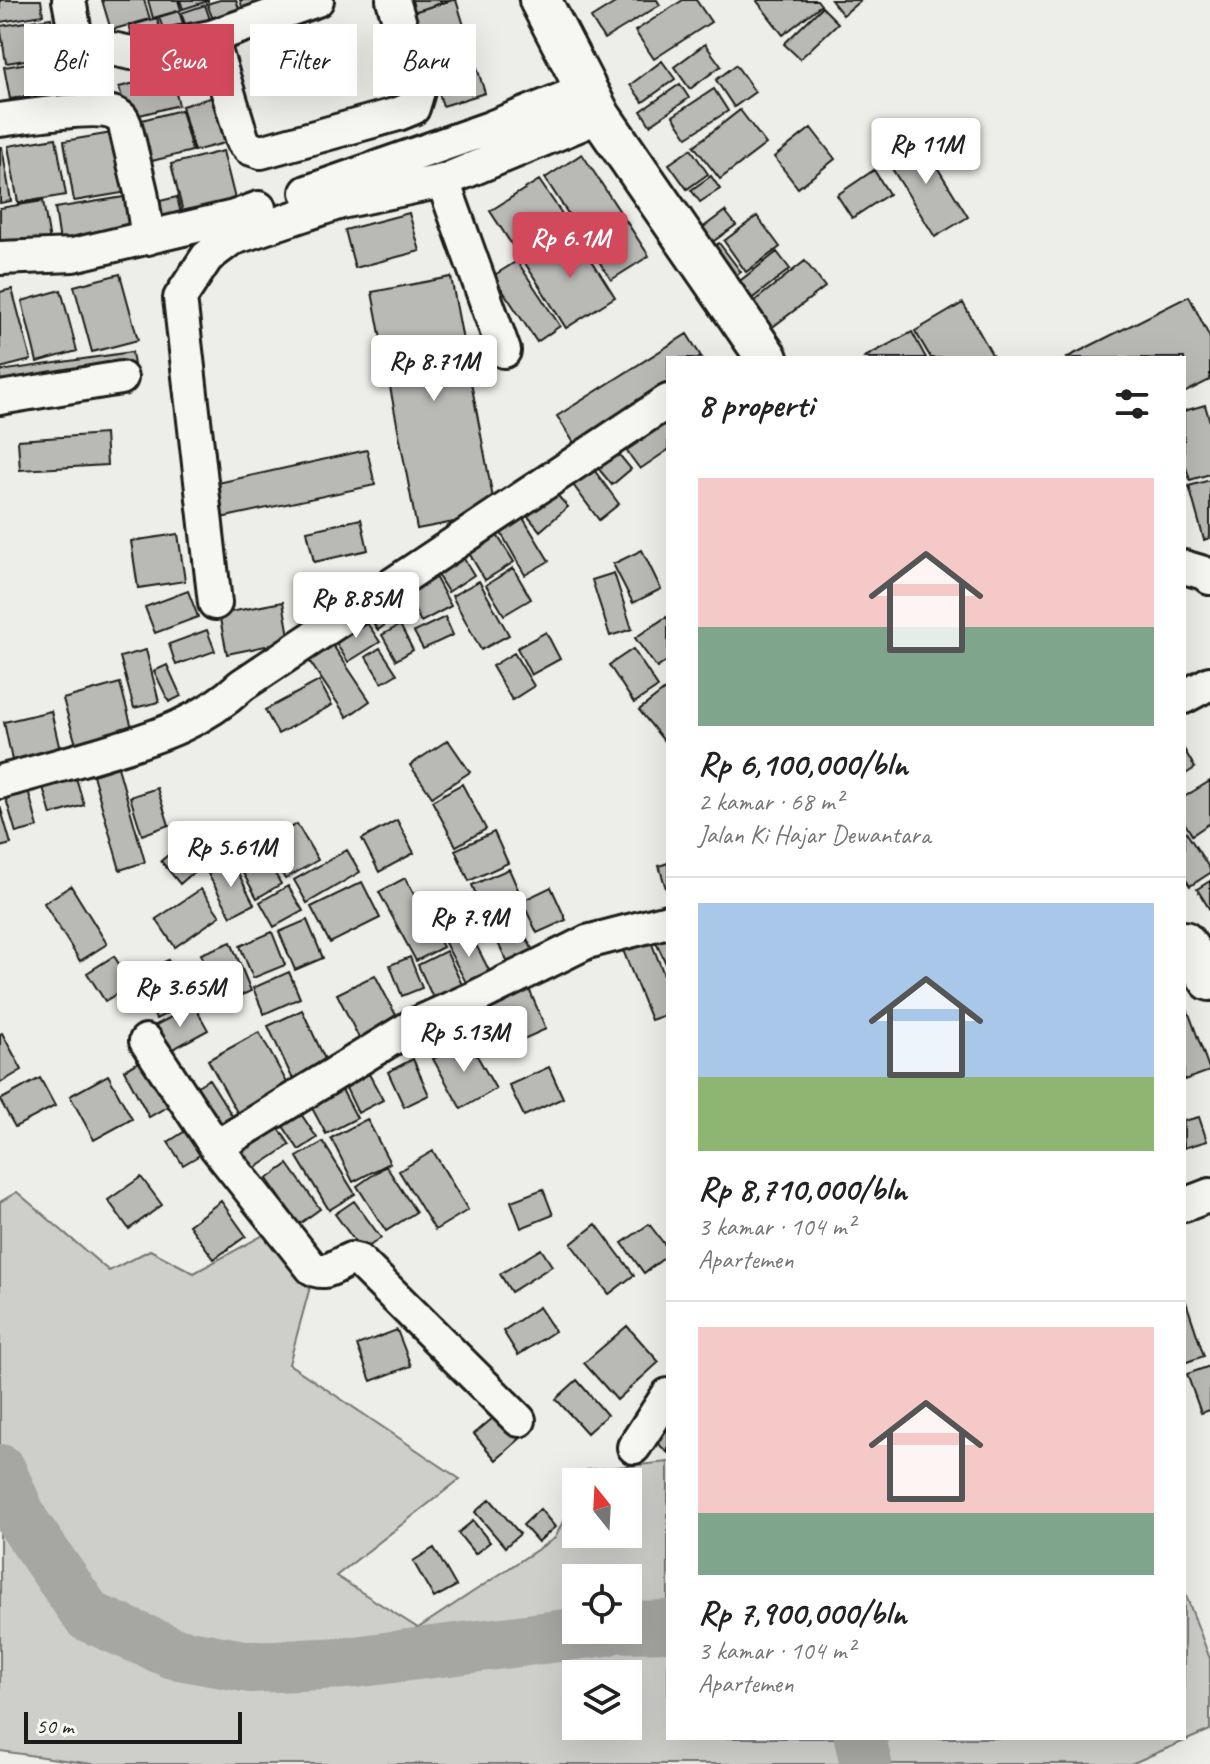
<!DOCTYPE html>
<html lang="id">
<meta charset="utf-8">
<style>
body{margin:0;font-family:Caveat,sans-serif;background:#f2f2f2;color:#222;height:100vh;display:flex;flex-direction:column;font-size:30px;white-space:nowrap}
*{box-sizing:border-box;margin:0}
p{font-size:26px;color:#767676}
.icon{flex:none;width:44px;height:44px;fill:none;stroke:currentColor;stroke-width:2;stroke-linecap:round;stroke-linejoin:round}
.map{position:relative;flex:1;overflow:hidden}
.sheet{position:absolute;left:666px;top:356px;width:520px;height:1384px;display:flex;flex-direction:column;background:#fff;border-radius:0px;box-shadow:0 8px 32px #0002}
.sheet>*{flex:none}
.hud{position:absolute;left:24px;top:24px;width:522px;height:72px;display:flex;gap:16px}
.needle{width:52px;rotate:342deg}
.controls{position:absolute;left:562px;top:1468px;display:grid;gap:16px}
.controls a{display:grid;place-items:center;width:80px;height:80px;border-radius:0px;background:#fff;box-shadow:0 8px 32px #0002;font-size:40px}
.scale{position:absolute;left:24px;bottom:20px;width:218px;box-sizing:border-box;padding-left:8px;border:4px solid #1c1c1c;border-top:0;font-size:22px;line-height:28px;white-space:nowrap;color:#1c1c1c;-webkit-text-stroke:6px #f6f6f2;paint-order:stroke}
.price{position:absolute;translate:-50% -68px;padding:0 18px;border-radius:8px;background:#fff;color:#222;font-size:26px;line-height:52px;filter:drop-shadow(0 2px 4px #0008)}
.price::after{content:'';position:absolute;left:50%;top:48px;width:24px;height:18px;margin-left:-12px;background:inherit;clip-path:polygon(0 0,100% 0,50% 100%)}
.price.current{background:#d1495b;color:#fff}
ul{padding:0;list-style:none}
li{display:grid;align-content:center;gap:16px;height:424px;padding:0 32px}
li+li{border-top:2px solid #e0e0e0}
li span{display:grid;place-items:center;height:248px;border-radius:0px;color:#555}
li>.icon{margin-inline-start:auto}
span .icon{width:144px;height:144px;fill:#fffc;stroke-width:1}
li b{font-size:34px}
h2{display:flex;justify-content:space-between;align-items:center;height:96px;padding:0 32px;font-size:34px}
.pill{padding:0 28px;border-radius:0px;background:#fff;box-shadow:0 8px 32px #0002;font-size:28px;line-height:72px}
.pill.current{background:#d1495b;color:#fff}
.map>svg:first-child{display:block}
.green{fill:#cececb;stroke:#757574;stroke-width:2;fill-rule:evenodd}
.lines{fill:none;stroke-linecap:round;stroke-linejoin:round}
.river{stroke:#a6a6a3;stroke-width:52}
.building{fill:#b9b9b6;stroke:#1c1c1c;stroke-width:2}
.minor-casing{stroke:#1c1c1c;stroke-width:38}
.major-casing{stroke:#1c1c1c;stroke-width:46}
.minor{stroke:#f6f6f2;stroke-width:32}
.major{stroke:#f6f6f2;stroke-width:40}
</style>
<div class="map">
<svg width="1210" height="1764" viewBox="0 0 1210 1764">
<rect width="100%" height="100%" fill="#edede9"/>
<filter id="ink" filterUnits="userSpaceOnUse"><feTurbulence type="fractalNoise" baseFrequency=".0125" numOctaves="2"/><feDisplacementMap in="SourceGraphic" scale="16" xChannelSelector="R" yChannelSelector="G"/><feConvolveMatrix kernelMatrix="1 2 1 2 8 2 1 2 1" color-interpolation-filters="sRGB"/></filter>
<g filter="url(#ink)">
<path class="green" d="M17,1192L109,1271L150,1250L194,1273L291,1220L319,1254L289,1364L460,1479L336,1576L418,1628L555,1538L576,1494V1534H628V1482H582L587,1470L668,1462V1738H1184V1590L1210,1659V1730L1131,1764H92L0,1751V1202ZM576,1578H628V1630H576ZM576,1674H628V1726H576Z"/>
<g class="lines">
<path class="river" d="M0,1470L23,1522L88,1616L173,1653L250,1667L346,1663L606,1630
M628,1627L668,1626
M860,1738L866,1764"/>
</g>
<path class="building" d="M0,0H41L43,15L0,22Z
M102,0H144L150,19L111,30Z
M148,0H178L181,10L153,18Z
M180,0H208V1L183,9Z
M220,0H236L244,23L218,32L207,4Z
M240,0H269L247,22Z
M410,0H450L414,12Z
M453,0H456L485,93L443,106L413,12Z
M620,0H657L660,5L604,39L591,18Z
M683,0H696L711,22L654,59L635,31Z
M758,0H817L821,5L783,35L757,1Z
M831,0H861L843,15Z
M205,5L214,31L191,39L181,13Z
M822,7L838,23L800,59L784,44Z
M179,11L187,37L168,43L159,17Z
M51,18L57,55L6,63L0,26Z
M157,18L164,43L137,51L129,26Z
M206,40L212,58L172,71L166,53Z
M705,44L721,66L690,89L674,67Z
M161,49L166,67L139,76L134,58Z
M64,57L69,89L10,99L4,67Z
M662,61L675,79L643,102L630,85Z
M736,65L755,92L734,107L716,80Z
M171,74L179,105L128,118L119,87Z
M680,84L689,98L650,125L641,111Z
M714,89L728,111L687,137L673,116Z
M224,94L236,140L194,151L182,106Z
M181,110L192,151L140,164L130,123Z
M740,110L766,144L720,179L694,146Z
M811,128L835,159L798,188L774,157Z
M118,132L128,192L74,201L64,141Z
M917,135L968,217L935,237L884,156Z
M56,138L66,195L18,203L8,146Z
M0,147H2L11,201L0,203Z
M691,149L708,174L687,189L669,164Z
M223,151L238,211L186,224L171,164Z
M582,154L649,256L611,280L545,178Z
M874,170L889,194L852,218L837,195Z
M711,176L720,189L700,202L691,190Z
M539,180L571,227L521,259L490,211Z
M124,197L131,237L61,249L55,208Z
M177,197L184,226L154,233L147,204Z
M43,201L51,247L0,256V208Z
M725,211L736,225L711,243L701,229Z
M409,213L420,251L355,268L345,230Z
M757,216L780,247L746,272L724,241Z
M574,232L615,297L566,328L525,263Z
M719,243L741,272L726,283L704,253Z
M777,252L790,269L745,304L732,287Z
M517,261L560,326L537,342L493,276Z
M805,261L825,287L762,335L743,310Z
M120,274L138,340L92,352L74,286Z
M451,277L496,514L417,529L372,292Z
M12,289L31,360L0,368V292Z
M61,290L77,351L37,362L22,301Z
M1189,296L1210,338V380L1184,393V358H1066Z
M963,303L994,358H931L915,331Z
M912,332L926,358H863Z
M687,334L702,358H668V396L579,451L557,416Z
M132,352L135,372L0,391V371Z
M1205,405L1210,422V474L1190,480L1184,461V411Z
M668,412V450L640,469L620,442Z
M105,434L107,465L20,470L18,440Z
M608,441L631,469L612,485L588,456Z
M367,450L375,485L216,519L209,485Z
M589,463L619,504L599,520L568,478Z
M1210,480V538L1204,540L1189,486Z
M548,485L568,507L540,531L521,508Z
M520,513L549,561L525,575L497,526Z
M361,519L368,550L314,562L307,531Z
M178,534L185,581L138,588L131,541Z
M497,535L514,562L485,580L469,553Z
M642,550L661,589L633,603L613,564Z
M459,551L474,575L448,592L433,568Z
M513,568L531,599L504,615L486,585Z
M433,573L451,606L421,622L403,588Z
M614,573L632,629L610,636L592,580Z
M479,581L509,635L481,650L452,596Z
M188,591L198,617L155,633L145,607Z
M387,594L401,613L378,630L364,610Z
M283,602L290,641L227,654L219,614Z
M363,617L380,642L348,662L332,637Z
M445,617L453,635L423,649L414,632Z
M666,617L668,620V660L657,668L635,638Z
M400,625L413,650L396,660L382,635Z
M207,630L215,651L176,665L169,644Z
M546,632L560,659L531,675L517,648Z
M330,641L370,701L347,717L306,656Z
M380,648L397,674L382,683L366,657Z
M633,649L658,687L634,703L609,665Z
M146,650L159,702L134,708L120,657Z
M514,653L534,686L512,700L492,666Z
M167,665L181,696L169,702L154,671Z
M319,681L332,705L278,734L265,710Z
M120,683L135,739L79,755L63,699Z
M666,689L668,691V746L639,710Z
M51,711L62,759L14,770L4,722Z
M448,740L470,772L432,797L410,765Z
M1184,749L1195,768L1184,775Z
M72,764L84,805L51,815L39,773Z
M118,767L145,862L120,870L93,775Z
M1210,781V823L1192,835L1184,822V797Z
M462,784L486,829L456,846L432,801Z
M27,786L38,827L16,833L4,792Z
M157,788L169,825L142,835L130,797Z
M0,806L11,844L0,847Z
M397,820L414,853L379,872L362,839Z
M297,824L318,860L285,879L265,843Z
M1184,829L1210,869V873L1190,886L1184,877Z
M494,832L508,863L469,881L455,850Z
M192,835L211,857L180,884L161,861Z
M259,846L281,884L257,898L235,859Z
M347,850L360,872L307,903L294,880Z
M232,861L254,904L231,916L208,874Z
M668,863V895L659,866Z
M509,869L520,894L483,911L472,885Z
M405,878L443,947L416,961L379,892Z
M1210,881V910L1197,889Z
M362,882L380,918L330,943L311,907Z
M71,886L107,944L80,961L44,903Z
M288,886L303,911L274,927L260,902Z
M551,887L566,920L537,933L522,901Z
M201,889L220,916L175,947L156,919Z
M517,918L535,955L510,967L492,931Z
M307,920L323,958L295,970L279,932Z
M468,929L493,978L470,990L444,941Z
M272,932L285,965L253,978L240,946Z
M668,937V968L656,942Z
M650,939L668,985V1014L651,1020L623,950Z
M231,942L251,991L222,1004L201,954Z
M446,951L468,997L439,1011L418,965Z
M114,956L132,985L105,1001L87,973Z
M410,957L422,988L402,996L390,965Z
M168,960L190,1002L156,1019L134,977Z
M289,972L300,998L264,1014L253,988Z
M375,975L400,1023L361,1042L337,994Z
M529,989L546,1029L508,1046L490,1007Z
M194,1005L208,1030L166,1053L152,1027Z
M302,1010L330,1070L296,1086L268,1026Z
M1188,1011L1210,1071L1184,1080V1012Z
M259,1032L290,1088L239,1116L208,1060Z
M2,1033L22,1070L0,1083V1034Z
M468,1040L496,1089L461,1109L433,1059Z
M152,1055L177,1101L149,1117L124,1070Z
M413,1059L429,1095L404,1107L388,1072Z
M549,1067L563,1098L524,1116L509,1085Z
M369,1074L383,1100L358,1113L345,1086Z
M108,1075L132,1119L94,1140L70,1096Z
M40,1078L55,1106L15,1127L0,1100Z
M209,1079L236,1122L216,1134L189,1091Z
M338,1082L357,1118L326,1134L307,1099Z
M295,1105L317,1138L299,1150L277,1117Z
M1199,1117L1207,1141L1184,1148V1121Z
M367,1119L390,1163L353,1182L331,1138Z
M276,1124L290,1145L251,1171L237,1151Z
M195,1125L210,1149L183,1165L168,1142Z
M323,1142L355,1194L329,1210L297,1157Z
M433,1151L468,1210L435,1230L399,1171Z
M288,1164L320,1209L299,1224L267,1179Z
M386,1166L416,1212L386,1231L357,1186Z
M141,1177L162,1205L129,1229L108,1200Z
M543,1189L553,1215L521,1228L511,1201Z
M221,1201L246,1236L214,1259L189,1225Z
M354,1201L381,1238L362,1251L335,1214Z
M596,1224L634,1275L609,1294L571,1244Z
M649,1224L668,1249V1255L644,1273L622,1243Z
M541,1249L552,1266L511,1292L500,1274Z
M1186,1302L1204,1356L1184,1363V1303Z
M539,1307L555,1331L518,1355L503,1331Z
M627,1326L659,1362L617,1400L584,1363Z
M397,1330L411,1366L371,1381L357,1345Z
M1210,1366V1410L1201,1413L1187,1374Z
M577,1380L607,1415L587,1433L556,1399Z
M500,1412L522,1437L496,1460L474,1434Z
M668,1423V1453L653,1439Z
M490,1499L520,1534L505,1547L475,1512Z
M540,1509L555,1527L538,1542L523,1525Z
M473,1521L490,1542L475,1554L458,1533Z
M434,1548L456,1586L434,1598L413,1561Z"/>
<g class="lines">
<g class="minor-casing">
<path id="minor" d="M69,0L76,38L83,43L131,53L211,37L317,0
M211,37L243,141L249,148L261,152L398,114L413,108L419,88L393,0
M0,120C23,117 100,104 117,115C122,117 123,120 125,125L141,192L148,238
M443,181L504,351
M307,192L490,128L586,90
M0,258L73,255L234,217L259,208
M0,398L121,378
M1184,567L1204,573L1210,578
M215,603L180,298L207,257L231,239L341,202L443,181L600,116
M1184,697L1210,683
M0,782C36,772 73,762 109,751C160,736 202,722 242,685L668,401
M146,1041L216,1147L312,1268C326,1277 337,1264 351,1259L359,1261L519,1420
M216,1147L414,1025L474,998L587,942L668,921
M1184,1205L1210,1195
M634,1447L668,1395"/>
</g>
<g class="major-casing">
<path id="major" d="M540,0L600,116L767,358
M1184,942L1210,980"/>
</g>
<use href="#minor" class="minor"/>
<use href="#major" class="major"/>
</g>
</g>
</svg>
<div class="controls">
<a><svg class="needle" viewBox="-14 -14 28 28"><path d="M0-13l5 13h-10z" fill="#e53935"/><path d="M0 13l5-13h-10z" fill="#767676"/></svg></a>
<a><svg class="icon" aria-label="locate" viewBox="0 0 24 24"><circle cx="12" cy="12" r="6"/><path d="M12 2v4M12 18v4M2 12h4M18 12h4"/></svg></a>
<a><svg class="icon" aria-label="layers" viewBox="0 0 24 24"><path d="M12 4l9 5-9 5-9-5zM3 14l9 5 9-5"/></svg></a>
</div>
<div class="scale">50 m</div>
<b class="price" style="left:926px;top:186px">Rp 11M</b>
<b class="price current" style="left:570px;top:280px">Rp 6.1M</b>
<b class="price" style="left:434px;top:403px">Rp 8.71M</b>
<b class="price" style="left:356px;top:640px">Rp 8.85M</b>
<b class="price" style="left:231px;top:889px">Rp 5.61M</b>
<b class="price" style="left:469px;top:959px">Rp 7.9M</b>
<b class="price" style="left:180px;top:1029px">Rp 3.65M</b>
<b class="price" style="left:464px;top:1074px">Rp 5.13M</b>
<div class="hud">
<a class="pill">Beli</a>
<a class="pill current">Sewa</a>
<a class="pill">Filter</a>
<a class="pill">Baru</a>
</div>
<section class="sheet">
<h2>8 properti<svg class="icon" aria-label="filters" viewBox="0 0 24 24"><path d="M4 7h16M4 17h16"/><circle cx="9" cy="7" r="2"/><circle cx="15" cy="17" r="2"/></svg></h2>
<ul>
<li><span style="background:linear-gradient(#f6c9c9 60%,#7fa58c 0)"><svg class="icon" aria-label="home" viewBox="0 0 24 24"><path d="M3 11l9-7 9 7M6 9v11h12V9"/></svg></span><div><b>Rp 6,100,000/bln</b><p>2 kamar · 68 m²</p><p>Jalan Ki Hajar Dewantara</p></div></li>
<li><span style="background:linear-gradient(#a9c7e8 70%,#8fb573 0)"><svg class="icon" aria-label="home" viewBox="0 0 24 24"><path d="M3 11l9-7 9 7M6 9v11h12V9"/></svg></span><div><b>Rp 8,710,000/bln</b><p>3 kamar · 104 m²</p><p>Apartemen</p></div></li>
<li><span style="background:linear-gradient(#f6c9c9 75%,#7fa58c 0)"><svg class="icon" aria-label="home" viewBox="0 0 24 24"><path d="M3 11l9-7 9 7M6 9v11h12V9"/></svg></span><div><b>Rp 7,900,000/bln</b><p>3 kamar · 104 m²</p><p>Apartemen</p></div></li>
</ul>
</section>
</div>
